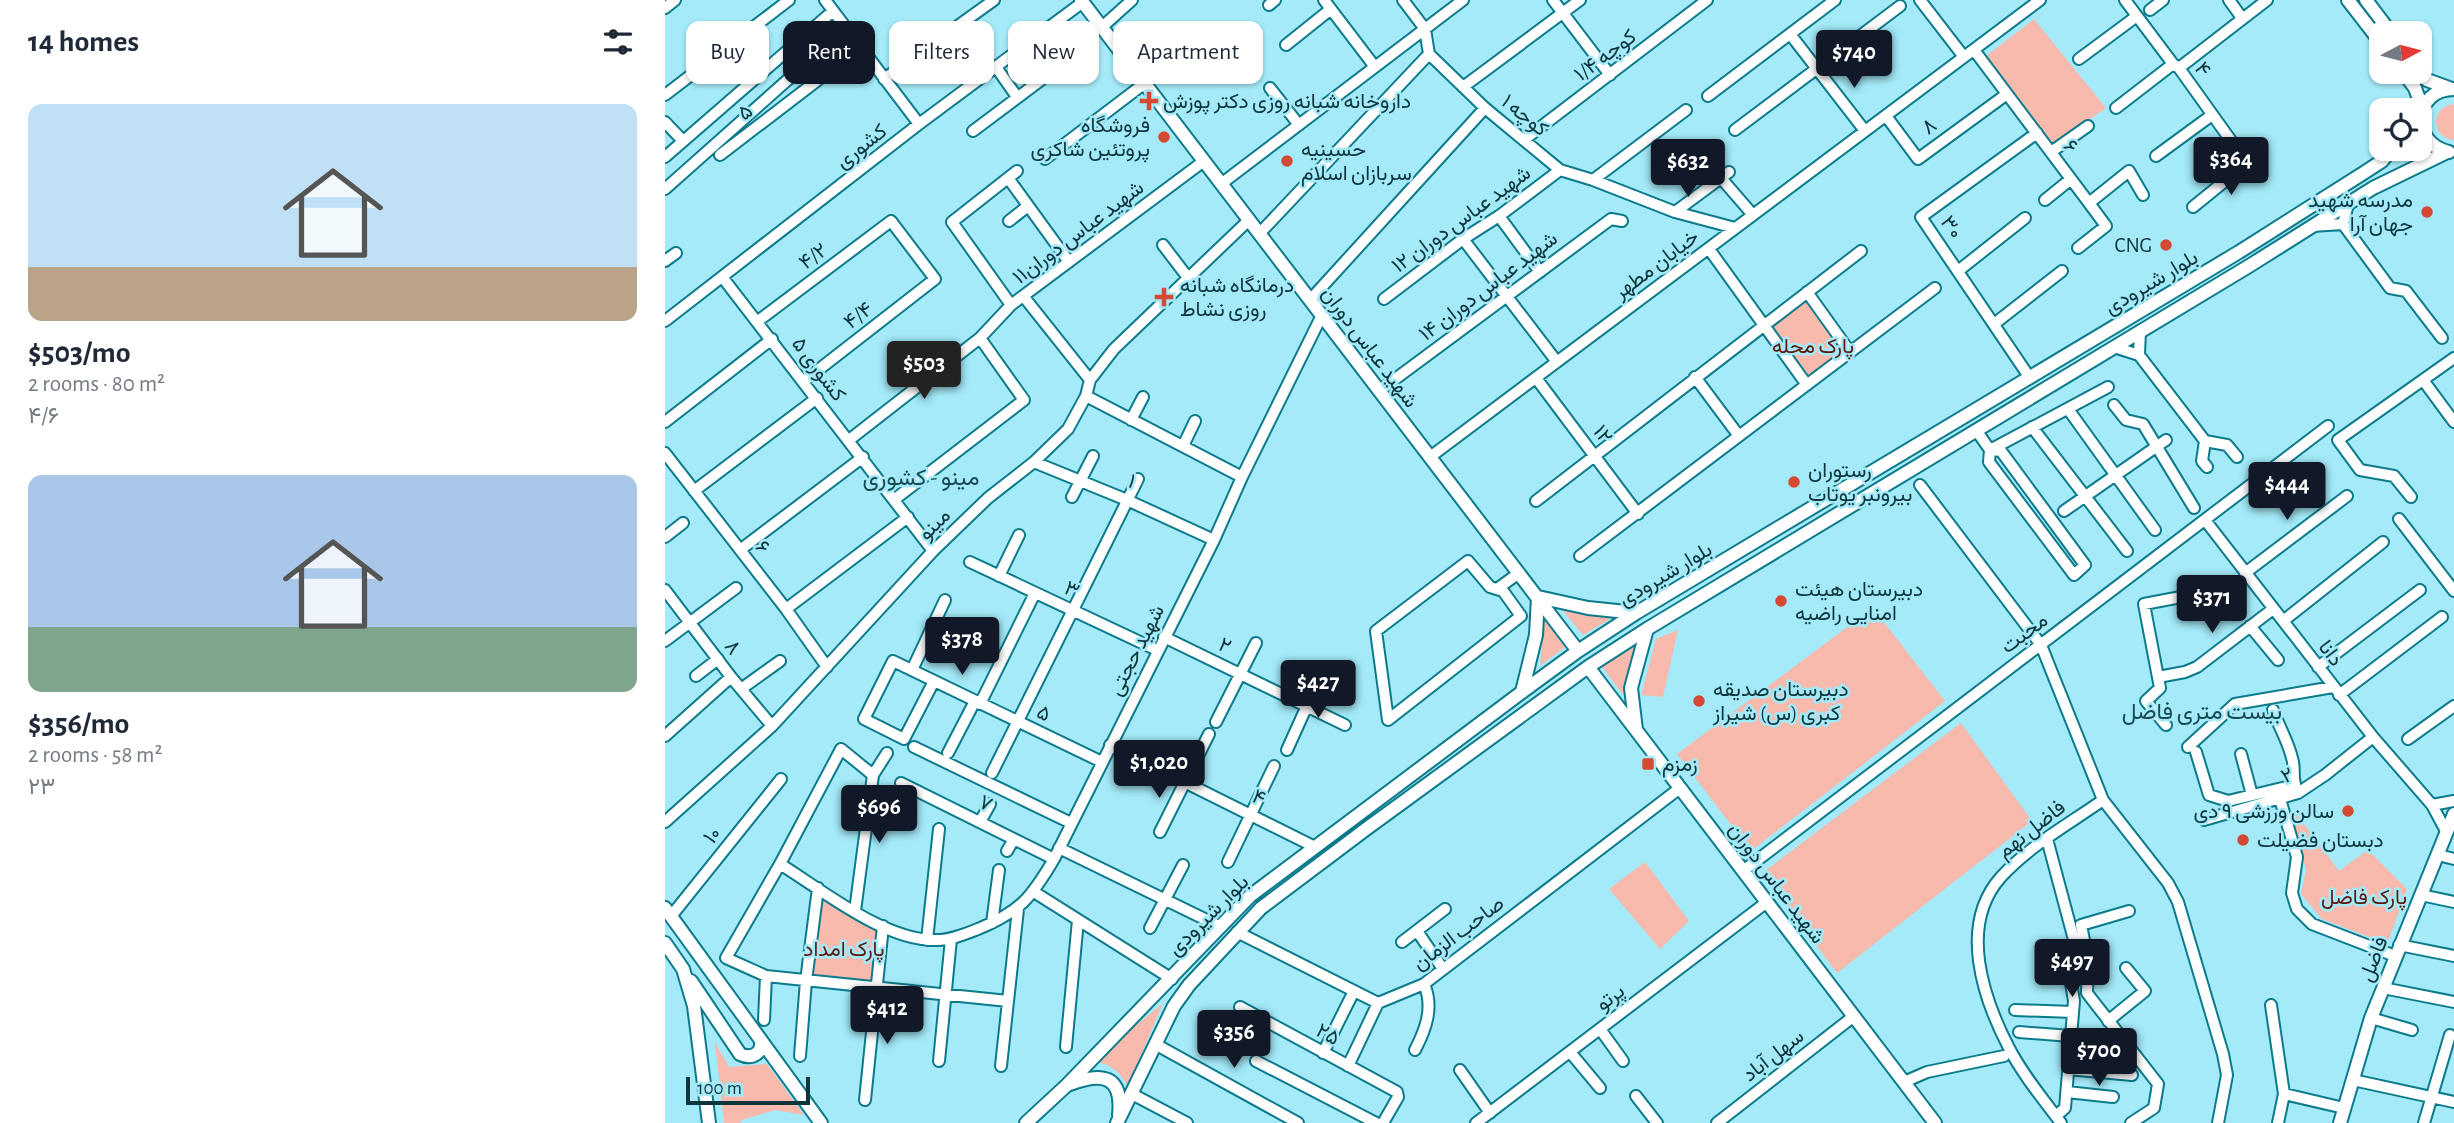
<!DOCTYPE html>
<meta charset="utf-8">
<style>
body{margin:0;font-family:"Alegreya Sans",Vazirmatn,sans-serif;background:#f2f2f3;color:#1f2937;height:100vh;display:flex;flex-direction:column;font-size:26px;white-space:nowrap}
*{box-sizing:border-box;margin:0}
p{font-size:23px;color:#747a83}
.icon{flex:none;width:38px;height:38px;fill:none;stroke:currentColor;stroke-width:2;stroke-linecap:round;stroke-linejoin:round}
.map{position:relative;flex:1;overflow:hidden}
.details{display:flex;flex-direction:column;background:#fff;width:665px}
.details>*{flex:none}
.guide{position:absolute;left:21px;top:21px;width:665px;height:63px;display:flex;gap:14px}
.needle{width:46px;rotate:83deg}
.buttons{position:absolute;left:1704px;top:21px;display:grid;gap:14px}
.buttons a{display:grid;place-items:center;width:63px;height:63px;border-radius:14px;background:#fff;box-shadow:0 2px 5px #0004;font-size:35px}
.scale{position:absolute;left:21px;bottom:18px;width:124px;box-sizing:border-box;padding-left:7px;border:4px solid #0b343b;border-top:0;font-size:19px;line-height:24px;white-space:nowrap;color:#0b343b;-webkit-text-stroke:5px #a4eaf9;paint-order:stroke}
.price{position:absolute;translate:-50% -60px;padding:0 16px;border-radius:7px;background:#111827;color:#fff;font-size:23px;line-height:46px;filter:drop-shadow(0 2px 4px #0008)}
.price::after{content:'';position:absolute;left:50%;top:42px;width:21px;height:16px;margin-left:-10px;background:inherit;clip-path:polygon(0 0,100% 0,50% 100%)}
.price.active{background:#222;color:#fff}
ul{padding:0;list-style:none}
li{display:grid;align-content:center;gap:14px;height:371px;padding:0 28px}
li span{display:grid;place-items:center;height:217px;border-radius:14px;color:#555}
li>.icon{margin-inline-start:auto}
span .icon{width:126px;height:126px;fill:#fffc;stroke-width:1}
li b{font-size:30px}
h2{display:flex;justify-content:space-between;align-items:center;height:84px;padding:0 28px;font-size:30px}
.tag{padding:0 24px;border-radius:14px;background:#fff;box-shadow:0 2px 5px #0004;font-size:24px;line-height:63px}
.tag.active{background:#111827;color:#fff}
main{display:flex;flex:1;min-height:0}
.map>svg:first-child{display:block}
.green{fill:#f8baad}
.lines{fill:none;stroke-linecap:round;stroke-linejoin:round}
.minor-casing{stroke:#0b7a8b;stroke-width:14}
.major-casing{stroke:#0b7a8b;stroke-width:16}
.minor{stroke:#fff;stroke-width:10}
.major{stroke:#fff;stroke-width:12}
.poi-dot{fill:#d54932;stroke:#a4eaf9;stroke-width:2.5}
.labels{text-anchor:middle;stroke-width:5;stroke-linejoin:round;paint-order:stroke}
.street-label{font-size:21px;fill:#0b343b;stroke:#a4eaf9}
.poi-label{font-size:21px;fill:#0b343b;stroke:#a4eaf9;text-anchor:start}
.park-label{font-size:21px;fill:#60160a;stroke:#a4eaf9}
.neighbourhood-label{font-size:23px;fill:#184a53;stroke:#a4eaf9}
</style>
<main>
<section class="details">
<h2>14 homes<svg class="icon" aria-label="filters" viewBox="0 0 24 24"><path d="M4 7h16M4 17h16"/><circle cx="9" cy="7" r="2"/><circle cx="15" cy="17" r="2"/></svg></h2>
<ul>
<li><span style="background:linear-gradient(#bfe0f5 75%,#b9a48a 0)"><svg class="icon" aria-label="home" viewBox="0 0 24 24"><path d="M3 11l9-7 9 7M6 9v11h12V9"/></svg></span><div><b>$503/mo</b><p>2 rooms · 80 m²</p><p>۴/۶</p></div></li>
<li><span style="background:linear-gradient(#a9c7e8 70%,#7fa58c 0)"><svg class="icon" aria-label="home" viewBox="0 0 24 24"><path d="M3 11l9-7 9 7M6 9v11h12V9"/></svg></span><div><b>$356/mo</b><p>2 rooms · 58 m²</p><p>۲۳</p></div></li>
</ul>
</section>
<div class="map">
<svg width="1789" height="1123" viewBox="0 0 1789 1123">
<rect width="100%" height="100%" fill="#a4eaf9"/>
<path class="green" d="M1369,19L1441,108L1387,146L1320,57Z
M1789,104V140C1765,137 1765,107 1789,104Z
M1142,301L1180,354L1144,380L1107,327Z
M895,607L950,616L918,635Z
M1208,608L1280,701L1086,851L1012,754Z
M879,619L900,647L875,666Z
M1013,630L998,697L976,695L991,639Z
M970,644L958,695L935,664Z
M1296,723L1367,821L1172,973L1097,873Z
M1630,812L1674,871L1703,850L1742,889L1722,944L1657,919L1636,894L1641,869L1628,825Z
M980,862L1024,921L995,949L944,889Z
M155,898L211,930L206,985L147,978Z
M498,1003L463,1086C454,1071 446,1064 428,1061Z
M50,1042L64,1067L102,1064L139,1115L110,1110L77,1120L75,1123H59Z"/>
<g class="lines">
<g class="minor-casing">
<path id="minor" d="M160,0L254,124
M659,0L710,67
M738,0L760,29L764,54L820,108L895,170L928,180L1010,212L1070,228
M888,0L945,75
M1255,0L1299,57
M1460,0L1508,64L1514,68L1582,163L1528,207
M1564,0L1577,18
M604,5L610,0
M0,8L10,0
M1485,10L1498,0
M437,27L467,0
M1125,34L1200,131
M621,45L666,9
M1309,50L1424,203L1464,171L1478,195
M1414,59L1472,16
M331,67L352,97
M1514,68L1602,0
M219,79L329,0
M798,87L915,0
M605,88L634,125
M0,95L124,0
M1043,96L1170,0
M1451,108L1508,64
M1221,116L1253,159L1342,94
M0,122L18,141
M1070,130L1235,6
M308,131L408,56
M860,139L1042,0
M1386,152L1423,126
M55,155L196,47
M1491,156L1547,115
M0,157L168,11
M380,159L480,83
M343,178L404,262
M1056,178L1088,215
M928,180L1021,110
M556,184L798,0
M0,189L181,28
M1380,200L1406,179
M1010,212L1064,172
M834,216L875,272
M344,221L363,206
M1678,224L1725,288L1741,291L1777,338
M1647,226L1678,224L1683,204
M594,234L764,54
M798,239L892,362
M498,245L524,279
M1413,248L1441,226L1424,203
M1044,249L1142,385
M0,261L11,253
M1293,271L1360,218
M58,278L268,551
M1142,292L1185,352
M359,297L425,380
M719,299L798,239L834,216L895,170
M645,300L820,108
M346,305L287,222L352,171
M0,321L254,124L418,2
M93,321L226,221L270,279L139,381
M1329,324L1397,271
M1449,347L1474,355L1475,331
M1474,355L1540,441
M1030,377L1074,436
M871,378L973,514
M1365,378L1256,217L1372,133
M1758,380L1789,422
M714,391L946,219L957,221
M421,396L577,477
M1449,405L1461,420L1478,424L1529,508
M1403,409L1490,530
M466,420L478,397
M0,422L107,339
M1367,427L1462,551
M1311,430L1325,450L1443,387
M184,440L315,338L346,305L539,161
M518,446L530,421
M1325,450L1336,451L1420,565L1409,575L1324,462Z
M0,453L121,609L162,667
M765,457L1375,0
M369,462L462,500L549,540
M1542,467L1537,461L1540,441L1562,445L1572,457
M1255,485L1376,645L1438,800L1503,883L1513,902L1558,1054L1562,1075L1553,1123
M29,491L152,398
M407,497L428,456
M1746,497L1729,476L1695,470L1673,440L1789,358
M230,499L359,400L315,338
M871,501L1196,251
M1399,511L1501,440
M1734,519L1789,591
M1540,520L1708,737L1767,805L1782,833
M0,537L18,523
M75,550L198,457
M915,556L1270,288
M803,561L825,587L838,591L856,616L723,720L711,631Z
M305,562L492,650
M1580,573L1682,496
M334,576L354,535
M832,589L854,573
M0,590L66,677L107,726
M121,609L243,517
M1618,621L1718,542
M1585,626L1613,660
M499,637L680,725
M0,641L71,588
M1653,667L1755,590
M247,670L280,600
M31,676L53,659
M1493,677L1520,672L1532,667L1608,609
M269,681L239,739L199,719L228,661L437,762
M76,689L115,661
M1674,695L1777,617
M315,704L370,593
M1608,710C1614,727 1623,741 1627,758C1631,770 1626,777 1632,791
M551,722L591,643
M1501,725L1481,701L1495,688L1479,604L1516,597
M0,736L66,677
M1743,739L1789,706
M445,745L650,847
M249,747L406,823
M1523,747L1570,704L1668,687
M622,750L655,677
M1531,752L1544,795L1563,801L1630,785
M283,753L310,701
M1576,754L1587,795
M327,773L473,479
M208,775L176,749L115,864L61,958L101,976L343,1001
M236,783L389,859
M1615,799L1632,857L1627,893L1632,909L1647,924L1730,956
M1767,805L1789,801
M1539,820L1633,793L1660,775L1708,737
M0,822L107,726L268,551L323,498L369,462L403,429L421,396L425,380L449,349L584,220
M315,822L325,804
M495,832L544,734
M1382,839L1412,951
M394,848L554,926
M342,851L349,839
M1773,855L1789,859
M563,862L609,766
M115,864C157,890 221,942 272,940C286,940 300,934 313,929C356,911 366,898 389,859L549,540L577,477L657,315
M1078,871L1663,426
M369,892L507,979
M1756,895L1789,902
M190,911L208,775L222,753
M1464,911L1416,925L1423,961L1422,993L1493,1084L1489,1108L1466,1123
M7,915L116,779
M327,923L334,870
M485,928L518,865
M752,931L778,969
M572,932L713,1003L759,984L1015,788
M262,940L274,829
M737,942L780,909
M1734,945L1789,956
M1718,988L1789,1002
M1606,1005L1619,1094L1613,1123
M575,1007L732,1092L733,1097L718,1123
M1350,1010L1408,1012
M1706,1018L1747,1030
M99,1020L101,976
M1443,1021L1480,991L1461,968
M935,1029L958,1061
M1354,1032L1406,1036
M490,1044L633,1123
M401,1047L413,920
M750,1050C761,1029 769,1007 759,984
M905,1052L935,1088
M658,1053L689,991
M135,1056L141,981L153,888
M274,1061L286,939
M591,1061L711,1123
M336,1066L353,909
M683,1066L713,1003
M1403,1069L1467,1075
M795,1070L825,1113
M1688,1080L1789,1102
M1239,1082L1262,1072L1339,1056
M1402,1092L1448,1097
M467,1094L522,1123
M1619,1094L1679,1108
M971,1096L992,1123
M200,1100L218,926
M1391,1116L1400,1108L1409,1001L1405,977
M811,1123L1102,902
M1052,1123L1189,1016
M1396,1123C1378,1099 1358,1075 1344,1048C1318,998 1293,925 1336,877C1364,846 1404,824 1438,800
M1759,1123L1785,1035"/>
</g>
<g class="major-casing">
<path id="major" d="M416,0L913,651
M1683,0L1717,44
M1701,0L1726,33
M1738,72L1750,88L1758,110
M1755,72L1762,80L1784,88
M1784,152C1744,143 1748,89 1789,89
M873,597L923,608L971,613
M923,667L1270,1123
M857,692L871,635L873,597
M971,730L966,688L982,629
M0,908L156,1123
M0,943L18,969L29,1006L44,1123
M26,981L75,1054C87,1060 98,1053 96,1040
M405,1084C437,1072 458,1075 454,1115
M361,1123L402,1085L585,896L857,692L913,651L971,613L1574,252L1697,174L1717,161L1727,149
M452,1123L509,1006L524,985L596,908L701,829L923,667L982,629L1584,266L1708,188L1782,152
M1675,1123L1706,1018L1789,814"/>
</g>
<use href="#minor" class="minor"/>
<use href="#major" class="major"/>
</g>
<g class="poi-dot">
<path d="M480.5 90.5h7v7h7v7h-7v7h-7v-7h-7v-7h7z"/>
<circle cx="499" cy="137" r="7"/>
<circle cx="622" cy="161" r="7"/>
<circle cx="1762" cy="212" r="7"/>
<circle cx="1501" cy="245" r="7"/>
<path d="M495.5 286.5h7v7h7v7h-7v7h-7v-7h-7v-7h7z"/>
<circle cx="1129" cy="482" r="7"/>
<circle cx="1116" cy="601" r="7"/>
<circle cx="1034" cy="701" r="7"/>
<rect x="976" y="757" width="14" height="14" rx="3.5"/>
<circle cx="1683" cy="811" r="7"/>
<circle cx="1578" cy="840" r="7"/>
</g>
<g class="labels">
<g class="street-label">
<text transform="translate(940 55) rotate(-37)" y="7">کوچه ۱/۴</text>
<text transform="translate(1538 69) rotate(54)" y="7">۴</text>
<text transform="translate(80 112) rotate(-37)" y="7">۵</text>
<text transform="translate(860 115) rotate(39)" y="7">کوچه ۱</text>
<text transform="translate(1264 126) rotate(-36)" y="7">۸</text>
<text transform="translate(196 146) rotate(-38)" y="7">کشوری</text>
<text transform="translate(1406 146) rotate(53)" y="7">۶</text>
<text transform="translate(796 219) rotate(-36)" y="7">شهید عباس دوران ۱۲</text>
<text transform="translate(1287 227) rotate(56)" y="7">۳۰</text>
<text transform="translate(413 232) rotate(-37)" y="7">شهید عباس دوران۱۱</text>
<text transform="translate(148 256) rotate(-37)" y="7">۴/۲</text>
<text transform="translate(991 264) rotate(-37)" y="7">خیابان مطهر</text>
<text transform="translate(1486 282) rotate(-31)" y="7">بلوار شیرودی</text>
<text transform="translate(823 286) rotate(-37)" y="7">شهید عباس دوران ۱۴</text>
<text transform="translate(193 315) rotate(-38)" y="7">۴/۴</text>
<text transform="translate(705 347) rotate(53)" y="7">شهید عباس دوران</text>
<text transform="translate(154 369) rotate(53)" y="7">کشوری ۵</text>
<text transform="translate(938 434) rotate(53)" y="7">۱۲</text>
<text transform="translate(467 481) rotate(22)" y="7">۱</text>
<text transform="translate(269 524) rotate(-44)" y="7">مینو</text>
<text transform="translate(98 547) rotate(52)" y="7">۶</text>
<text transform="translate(1000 574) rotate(-31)" y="7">بلوار شیرودی</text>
<text transform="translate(407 589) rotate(25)" y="7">۳</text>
<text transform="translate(1359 633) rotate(-37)" y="7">محبت</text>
<text transform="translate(560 645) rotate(26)" y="7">۲</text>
<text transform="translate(68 647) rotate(53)" y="7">۸</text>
<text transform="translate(471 650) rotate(-63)" y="7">شهید حجتی</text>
<text transform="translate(1666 653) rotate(53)" y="7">دانا</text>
<text transform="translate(379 713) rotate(26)" y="7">۵</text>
<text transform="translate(1622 775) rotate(-25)" y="7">۲</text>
<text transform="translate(594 797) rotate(26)" y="7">۴</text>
<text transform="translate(321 803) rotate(26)" y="7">۷</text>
<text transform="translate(1366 829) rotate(-38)" y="7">فاضل نهم</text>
<text transform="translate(47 835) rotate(-51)" y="7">۱۰</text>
<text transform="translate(1112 883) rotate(53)" y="7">شهید عباس دوران</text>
<text transform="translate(543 915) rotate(-45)" y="7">بلوار شیرودی</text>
<text transform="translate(793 933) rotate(-37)" y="7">صاحب الزمان</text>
<text transform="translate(1708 959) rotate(-69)" y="7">فاضل</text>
<text transform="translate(945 997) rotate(-37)" y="7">پرتو</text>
<text transform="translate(663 1034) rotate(29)" y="7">۲۵</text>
<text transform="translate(1108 1055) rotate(-38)" y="7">سهل آباد</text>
</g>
<g class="poi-label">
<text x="498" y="108">داروخانه شبانه روزی دکتر پوزش</text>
<text x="485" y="132" text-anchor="end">فروشگاه<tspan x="485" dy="24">پروتئین شاکری</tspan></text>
<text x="636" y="156">حسینیه<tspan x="636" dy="24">سربازان اسلام</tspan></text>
<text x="1748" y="207" text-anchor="end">مدرسه شهید<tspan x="1748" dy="24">جهان آرا</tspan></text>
<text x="1487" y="252" text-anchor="end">CNG</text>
<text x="515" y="292">درمانگاه شبانه<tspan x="515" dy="24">روزی نشاط</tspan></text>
<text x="1143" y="477">رستوران<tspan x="1143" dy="24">بیرونبر یوتاب</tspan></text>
<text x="1130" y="596">دبیرستان هیئت<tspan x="1130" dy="24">امنایی راضیه</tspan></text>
<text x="1048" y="696">دبیرستان صدیقه<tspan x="1048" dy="24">کبری (س) شیراز</tspan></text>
<text x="997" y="771">زمزم</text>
<text x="1669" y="818" text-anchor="end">سالن ورزشی ۹ دی</text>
<text x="1592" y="847">دبستان فضیلت</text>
</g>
<g class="park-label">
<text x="1148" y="353">پارک محله</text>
<text x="1699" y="904">پارک فاضل</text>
<text x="179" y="956">پارک امداد</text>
</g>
<g class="neighbourhood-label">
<text x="256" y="485">مینو - کشوری</text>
<text x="1537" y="719">بیست متری فاضل</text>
</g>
</g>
</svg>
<div class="buttons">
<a><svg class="needle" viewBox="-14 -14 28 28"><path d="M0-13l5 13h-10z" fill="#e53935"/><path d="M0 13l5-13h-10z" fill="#747a83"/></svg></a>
<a><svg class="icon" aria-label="locate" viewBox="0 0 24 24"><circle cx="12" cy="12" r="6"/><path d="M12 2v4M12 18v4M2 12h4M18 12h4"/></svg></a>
</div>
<div class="scale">100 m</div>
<b class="price" style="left:1189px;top:90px">$740</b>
<b class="price" style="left:1566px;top:197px">$364</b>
<b class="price" style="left:1023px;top:199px">$632</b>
<b class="price active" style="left:259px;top:401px">$503</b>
<b class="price" style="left:1622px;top:522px">$444</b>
<b class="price" style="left:1547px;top:635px">$371</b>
<b class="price" style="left:297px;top:677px">$378</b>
<b class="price" style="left:653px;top:720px">$427</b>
<b class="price" style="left:494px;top:800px">$1,020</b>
<b class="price" style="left:214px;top:845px">$696</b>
<b class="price" style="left:1407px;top:999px">$497</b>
<b class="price" style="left:222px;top:1046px">$412</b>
<b class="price" style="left:569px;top:1070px">$356</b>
<b class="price" style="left:1434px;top:1088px">$700</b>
<div class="guide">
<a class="tag">Buy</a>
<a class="tag active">Rent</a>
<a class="tag">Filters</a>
<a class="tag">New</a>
<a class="tag">Apartment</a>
</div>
</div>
</main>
